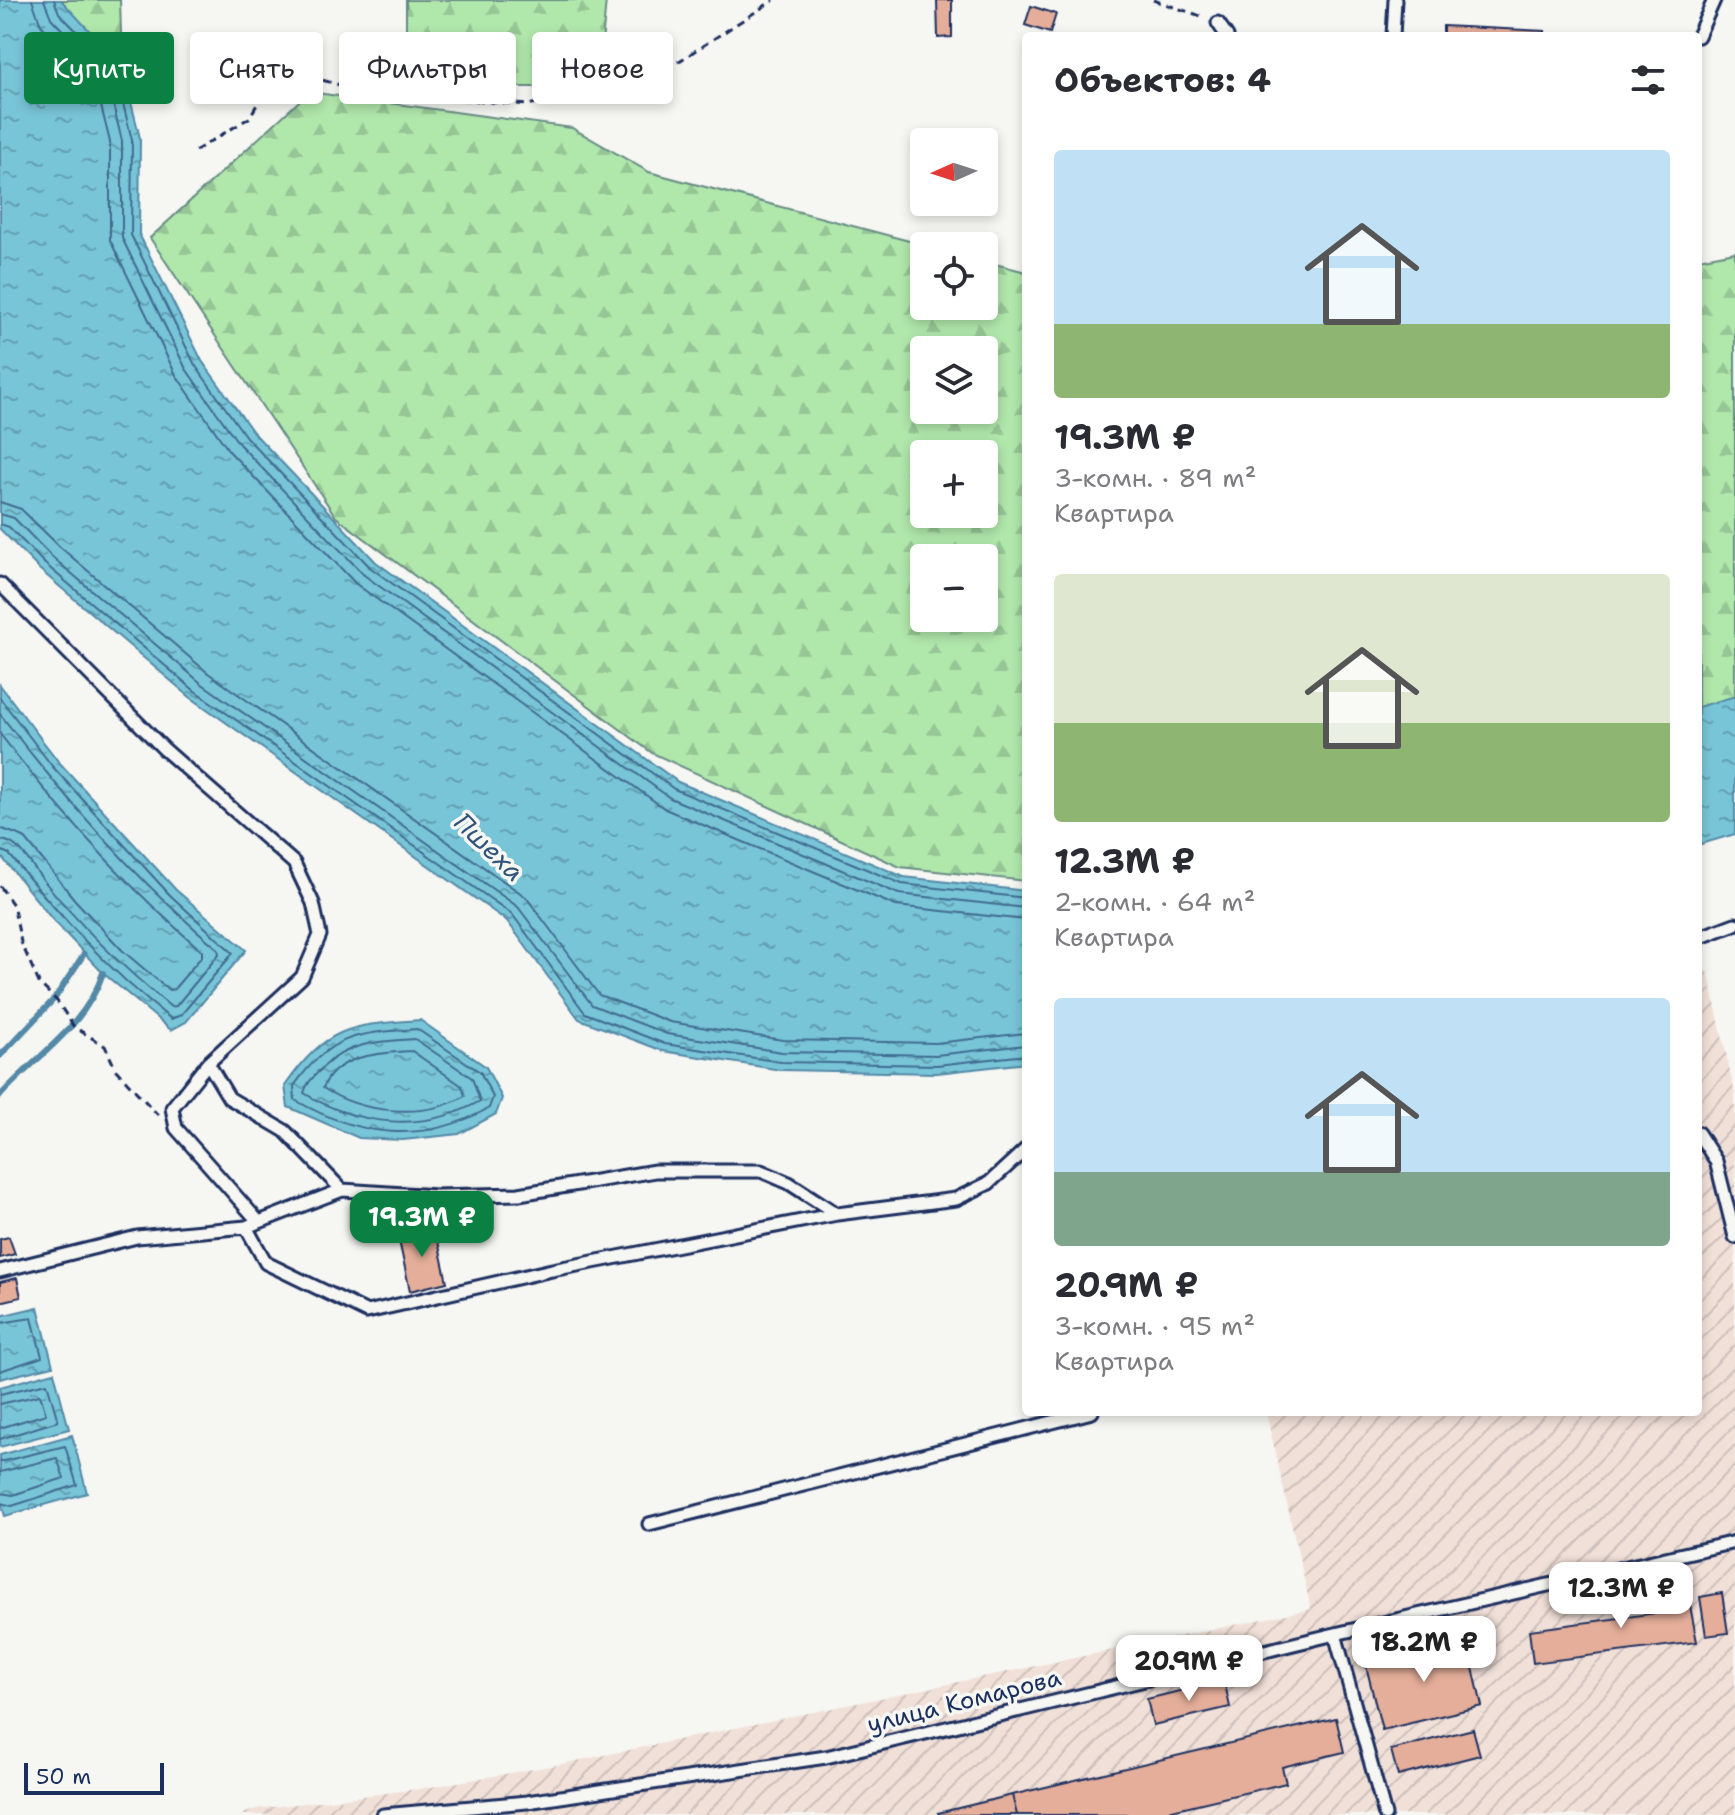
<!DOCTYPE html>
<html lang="ru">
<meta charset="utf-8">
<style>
body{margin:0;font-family:"Shantell Sans",sans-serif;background:#f7f7f7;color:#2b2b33;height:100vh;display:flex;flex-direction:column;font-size:30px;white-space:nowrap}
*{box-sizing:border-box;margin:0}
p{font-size:26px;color:#7c7c81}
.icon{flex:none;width:44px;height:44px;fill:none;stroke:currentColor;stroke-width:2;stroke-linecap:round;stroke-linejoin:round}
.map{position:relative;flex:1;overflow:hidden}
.panel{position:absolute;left:1022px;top:32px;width:680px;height:1384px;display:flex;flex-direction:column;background:#fff;border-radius:8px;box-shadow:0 4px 12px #0003}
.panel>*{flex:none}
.banner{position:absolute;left:24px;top:32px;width:760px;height:72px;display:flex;gap:16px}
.needle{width:52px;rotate:267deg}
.fabs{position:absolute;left:910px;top:128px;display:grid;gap:16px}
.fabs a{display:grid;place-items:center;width:88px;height:88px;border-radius:8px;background:#fff;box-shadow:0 4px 12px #0003;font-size:40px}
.scale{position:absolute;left:24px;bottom:20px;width:140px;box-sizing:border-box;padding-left:8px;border:4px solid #1b2f5e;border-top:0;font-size:22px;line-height:28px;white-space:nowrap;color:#1b2f5e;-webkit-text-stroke:6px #f6f6f2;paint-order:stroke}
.price{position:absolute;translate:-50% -68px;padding:0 18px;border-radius:16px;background:#fff;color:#222;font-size:26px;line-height:52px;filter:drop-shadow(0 2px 4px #0008)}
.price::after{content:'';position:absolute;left:50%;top:48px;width:24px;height:18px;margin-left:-12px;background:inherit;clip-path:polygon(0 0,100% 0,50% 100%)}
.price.selected{background:#0b8043;color:#fff}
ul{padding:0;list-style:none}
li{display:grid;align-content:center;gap:16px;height:424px;padding:0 32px}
li span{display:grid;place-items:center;height:248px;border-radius:8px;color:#555}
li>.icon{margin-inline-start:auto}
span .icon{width:144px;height:144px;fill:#fffc;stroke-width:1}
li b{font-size:34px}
h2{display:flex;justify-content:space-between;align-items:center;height:96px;padding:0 32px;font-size:34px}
.tag{padding:0 28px;border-radius:8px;background:#fff;box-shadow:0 4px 12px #0003;font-size:28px;line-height:72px}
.tag.selected{background:#0b8043;color:#fff}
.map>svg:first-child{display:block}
.industrial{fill:url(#industrial-furrows)}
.forest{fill:url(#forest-firs);stroke:#668b84;stroke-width:2;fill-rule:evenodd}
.water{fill:url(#water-ripples);stroke:#5389a7;stroke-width:2}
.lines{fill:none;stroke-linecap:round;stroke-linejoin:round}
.shore{stroke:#416b8f;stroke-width:2}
.stream{stroke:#5389a7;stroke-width:6}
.building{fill:#e4ae9a;stroke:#1b2f5e;stroke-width:2}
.lane-casing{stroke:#1b2f5e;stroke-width:17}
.path{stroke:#1b2f5e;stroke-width:3;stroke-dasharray:8 6;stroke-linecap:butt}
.lane{stroke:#f6f6f2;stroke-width:11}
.labels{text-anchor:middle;stroke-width:7;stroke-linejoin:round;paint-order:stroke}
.street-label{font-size:24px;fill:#1b2f5e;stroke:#f6f6f2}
.water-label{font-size:26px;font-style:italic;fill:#32547c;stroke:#f6f6f2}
</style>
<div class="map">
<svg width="1735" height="1815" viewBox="0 0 1735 1815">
<defs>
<pattern id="industrial-furrows" width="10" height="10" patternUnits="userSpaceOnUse" patternTransform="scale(2)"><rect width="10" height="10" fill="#f1e0d8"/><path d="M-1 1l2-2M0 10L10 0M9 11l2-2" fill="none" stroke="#cec0bc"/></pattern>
<pattern id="forest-firs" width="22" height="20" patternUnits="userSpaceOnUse" patternTransform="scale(2)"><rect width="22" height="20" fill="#b0e7ab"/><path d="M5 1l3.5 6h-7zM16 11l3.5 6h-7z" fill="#97c696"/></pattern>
<pattern id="water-ripples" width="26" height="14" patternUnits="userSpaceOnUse" patternTransform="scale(2)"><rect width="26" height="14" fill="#79c5d8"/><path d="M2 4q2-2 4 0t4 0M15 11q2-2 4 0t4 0" fill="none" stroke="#62a0b2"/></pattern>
</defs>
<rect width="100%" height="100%" fill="#f6f6f2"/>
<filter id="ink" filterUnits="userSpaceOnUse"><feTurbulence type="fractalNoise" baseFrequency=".0125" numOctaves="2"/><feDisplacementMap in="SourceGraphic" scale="16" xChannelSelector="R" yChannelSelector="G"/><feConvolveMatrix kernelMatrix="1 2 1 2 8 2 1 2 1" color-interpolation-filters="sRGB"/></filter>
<g filter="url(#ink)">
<path class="industrial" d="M1708,971L1735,1095V1815H240L256,1809L419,1789L557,1765L1311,1609L1266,1412H1698V973Z"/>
<path class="forest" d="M61,0H120L122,66L65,8Z
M406,0H606L598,87H428L406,65Z
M309,92L572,128L649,172L928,246H924V306H984V261L1026,272V881L900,867L652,753L336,517L150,238ZM924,350H984V410H924ZM924,454H984V514H924ZM924,558H984V618H924Z
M1735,252V702L1698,713V259Z"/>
<path class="water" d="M0,0H61L122,66L140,138L139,234L202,361L253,432L376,562L678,782L904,877L1026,891V1063L937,1073L781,1070L663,1051L579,1019L507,921L190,697L39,569L0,529Z
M0,685L58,761L176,890L246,950L186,1022L171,1030L103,973L52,919L0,855Z
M1735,696V834L1698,845V707Z
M420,1020L486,1067L502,1098L496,1114L459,1134L403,1140L359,1138L288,1107L285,1086C327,1025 352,1025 420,1020Z
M38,1307L53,1366L0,1379V1316Z
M54,1372L69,1429L0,1447V1387Z
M72,1435L87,1493L5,1516L0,1498V1455Z"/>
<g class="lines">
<path class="shore" d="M32,0L41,25L95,82L110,142V240L176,375L229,451L356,584L665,809L896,906L1026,920
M44,0L51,18L106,76L122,141V238L186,369L239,444L364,575L670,798L899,894L1026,908
M54,0L59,13L115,71L132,140L131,235L195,365L246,437L371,568L674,789L902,884L1026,898
M0,502L21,509L60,547L208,673L526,897L599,995L670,1022L783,1040L936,1043L1026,1033
M0,514L14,518L51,556L201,683L518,907L592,1005L667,1034L782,1052L936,1055L1026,1045
M0,524L9,527L45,564L195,691L512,914L585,1013L665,1044L781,1062L937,1065L1026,1055
M0,698L52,766L170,895L233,953L181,1015L171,1019C109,971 59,915 9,854L0,850
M0,714C65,799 136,880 218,949L219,954L176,1006L171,1007C122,967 79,925 40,876C29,862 19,841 0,840
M0,734C60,812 127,887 202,951V956L174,989L169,990L123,951L75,900L24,837L0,828
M417,1029L480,1072L493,1097L489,1108C423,1145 359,1137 295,1100L294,1086C330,1034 358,1033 417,1029Z
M415,1039L472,1078L480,1101C425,1133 357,1126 304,1093C306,1083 315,1076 322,1068C349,1042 379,1041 415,1039Z
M412,1051L462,1086L465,1096C424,1120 361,1113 323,1088C336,1054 381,1053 412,1051Z
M0,1323L32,1318L42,1357L0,1371
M0,1394L47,1383L58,1421L0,1439
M0,1404L40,1395L46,1414L0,1428
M0,1462L65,1446L77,1485L12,1506L0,1503
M0,1472L57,1458L64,1478L13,1495L0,1493"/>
<path class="stream" d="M0,1056L55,998L84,954
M0,1096C37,1055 85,1027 103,973"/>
</g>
<path class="building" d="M937,0H952V37L938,38Z
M1031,6L1056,14L1050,33L1025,25Z
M1443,26L1545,31V36H1443Z
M435,1228L447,1282L410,1291L398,1236Z
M9,1237L15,1254L0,1258V1239Z
M17,1278L21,1297L0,1302V1282Z
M1683,1569L1697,1642L1533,1663L1529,1630L1664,1612L1663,1603L1670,1602L1666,1571Z
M1722,1593L1728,1633L1706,1636L1700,1597Z
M1466,1638L1482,1706L1382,1730L1365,1662Z
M1224,1680L1230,1707L1153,1725L1147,1699Z
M1336,1718L1344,1752L1282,1767L1286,1783L1151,1815H1017L1012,1795Z
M1473,1729L1480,1755L1398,1776L1391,1750Z
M1012,1795L1017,1815H939L938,1813Z"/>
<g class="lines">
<g class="lane-casing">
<path id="lane" d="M1218,23L1227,36
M1393,36L1395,0
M1698,36L1714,0
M0,584L164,749L294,863L313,903L320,935L302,977L208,1063L172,1108L176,1128L258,1221
M1698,938L1735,924
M208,1063L229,1098L285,1131L342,1190
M1698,1133L1716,1161L1735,1237
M246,1227L266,1263L367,1312L552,1270L837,1214
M0,1271L137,1237L246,1227L342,1190L436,1196L519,1194L655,1171H761L789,1183L837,1214L956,1199L989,1183L1026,1149
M649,1524L1092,1412
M1335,1634L1385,1815
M383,1815L527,1802L826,1757L1335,1634L1735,1542"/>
</g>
<path class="path" d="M1153,0L1204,17
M195,151L249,118L261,98L308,76L361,91L528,105L659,74L774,0
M0,886L13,905L21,942L39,983L57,1001L74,1027L105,1046L116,1070L158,1115"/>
<use href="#lane" class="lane"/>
</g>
</g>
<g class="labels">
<g class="street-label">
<text transform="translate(964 1701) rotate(-14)" y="8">улица Комарова</text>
</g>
<g class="water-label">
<text transform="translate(489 847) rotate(44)" y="9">Пшеха</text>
</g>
</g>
</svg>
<div class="fabs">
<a><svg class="needle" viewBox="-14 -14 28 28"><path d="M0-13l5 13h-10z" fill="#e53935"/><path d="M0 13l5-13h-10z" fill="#7c7c81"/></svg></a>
<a><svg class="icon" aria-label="locate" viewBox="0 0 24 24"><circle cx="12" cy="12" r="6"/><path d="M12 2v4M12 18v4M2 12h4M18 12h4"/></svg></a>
<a><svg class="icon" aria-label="layers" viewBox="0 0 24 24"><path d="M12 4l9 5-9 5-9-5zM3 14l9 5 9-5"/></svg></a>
<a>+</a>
<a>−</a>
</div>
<div class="scale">50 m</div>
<b class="price selected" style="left:422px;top:1259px">19.3M ₽</b>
<b class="price" style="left:1621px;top:1630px">12.3M ₽</b>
<b class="price" style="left:1424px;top:1684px">18.2M ₽</b>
<b class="price" style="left:1189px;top:1703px">20.9M ₽</b>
<div class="banner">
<a class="tag selected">Купить</a>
<a class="tag">Снять</a>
<a class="tag">Фильтры</a>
<a class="tag">Новое</a>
</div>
<section class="panel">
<h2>Объектов: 4<svg class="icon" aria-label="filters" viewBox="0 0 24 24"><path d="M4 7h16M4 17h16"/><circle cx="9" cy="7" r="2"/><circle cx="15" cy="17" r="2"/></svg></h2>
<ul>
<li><span style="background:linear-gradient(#bfe0f5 70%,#8fb573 0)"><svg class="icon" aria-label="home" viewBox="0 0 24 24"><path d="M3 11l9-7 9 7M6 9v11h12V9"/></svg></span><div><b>19.3M ₽</b><p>3-комн. · 89 m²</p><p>Квартира</p></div></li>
<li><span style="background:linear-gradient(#dfe7d0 60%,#8fb573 0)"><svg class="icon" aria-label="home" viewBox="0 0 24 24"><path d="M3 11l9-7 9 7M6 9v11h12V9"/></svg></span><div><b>12.3M ₽</b><p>2-комн. · 64 m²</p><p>Квартира</p></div></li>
<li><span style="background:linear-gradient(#bfe0f5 70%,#7fa58c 0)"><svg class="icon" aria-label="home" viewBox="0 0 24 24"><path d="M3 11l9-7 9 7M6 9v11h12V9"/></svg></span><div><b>20.9M ₽</b><p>3-комн. · 95 m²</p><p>Квартира</p></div></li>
</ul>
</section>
</div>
